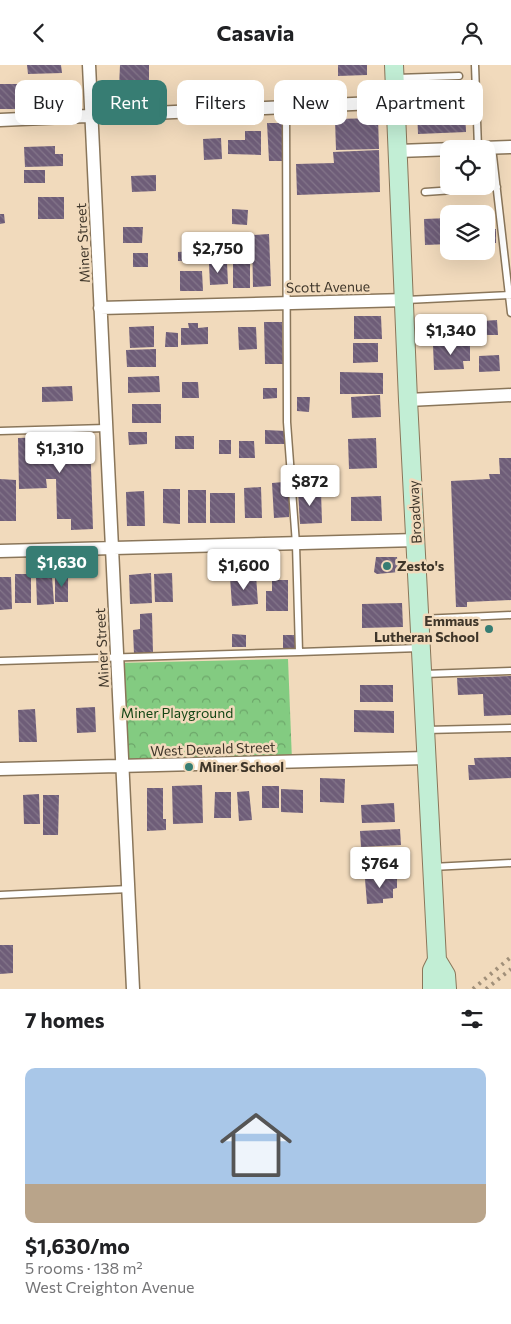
<!DOCTYPE html>
<meta charset="utf-8">
<style>
body{margin:0;font-family:Commissioner,sans-serif;background:#f6f6f6;color:#202124;height:100vh;display:flex;flex-direction:column;font-size:19px;white-space:nowrap}
*{box-sizing:border-box;margin:0}
p{font-size:16px;color:#757577}
.icon{flex:none;width:28px;height:28px;fill:none;stroke:currentColor;stroke-width:2;stroke-linecap:round;stroke-linejoin:round}
.map{position:relative;height:924px;overflow:hidden}
.drawer{display:flex;flex-direction:column;background:#fff;flex:1}
.drawer>*{flex:none}
.guide{position:absolute;left:15px;top:15px;width:481px;height:45px;display:flex;gap:10px}
.buttons{position:absolute;left:440px;top:75px;display:grid;gap:10px}
.buttons a{display:grid;place-items:center;width:55px;height:55px;border-radius:10px;background:#fff;box-shadow:0 5px 20px #0002;font-size:25px}
.price{position:absolute;translate:-50% -42px;padding:0 11px;border-radius:5px;background:#fff;color:#222;font-size:16px;line-height:32px;filter:drop-shadow(0 1px 2px #0008)}
.price::after{content:'';position:absolute;left:50%;top:30px;width:15px;height:11px;margin-left:-8px;background:inherit;clip-path:polygon(0 0,100% 0,50% 100%)}
.price.selected{background:#377d73;color:#fff}
ul{padding:0;list-style:none}
li{display:grid;align-content:center;gap:10px;height:265px;padding:0 25px}
li+li{border-top:1px solid #e0e0e0}
li span{display:grid;place-items:center;height:155px;border-radius:10px;color:#555}
li>.icon{margin-inline-start:auto}
span .icon{width:90px;height:90px;fill:#fffc;stroke-width:1}
li b{font-size:21px}
h2{display:flex;justify-content:space-between;align-items:center;height:60px;padding:0 25px;font-size:21px}
.chip{padding:0 18px;border-radius:10px;background:#fff;box-shadow:0 5px 20px #0002;font-size:18px;line-height:45px}
.chip.selected{background:#377d73;color:#fff}
header{display:flex;justify-content:space-between;align-items:center;height:65px;padding:0 25px;background:#fff;font-size:22px;font-weight:700}
.map>svg:first-child{display:block}
.park{fill:url(#park-crowns)}
.building{fill:url(#building-back-hatch)}
.lines{fill:none;stroke-linecap:round;stroke-linejoin:round}
.service-casing{stroke:#8a765a;stroke-width:9}
.minor-casing{stroke:#8a765a;stroke-width:15}
.secondary-casing{stroke:#8a765a;stroke-width:20}
.service{stroke:#fff;stroke-width:6}
.minor{stroke:#fff;stroke-width:12}
.secondary{stroke:#c2eed5;stroke-width:18}
.rail{stroke:#a08f79;stroke-width:4;stroke-dasharray:2.5 5;stroke-linecap:butt}
.poi-dot{fill:#377d73;stroke:#f1dabc;stroke-width:2}
.labels{text-anchor:middle;stroke-width:5;stroke-linejoin:round;paint-order:stroke}
.street-label{font-size:14px;fill:#3f362a;stroke:#f1dabc}
.poi-label{font-size:14px;font-weight:bold;fill:#3f362a;stroke:#f1dabc;text-anchor:start}
.park-label{font-size:14px;fill:#144615;stroke:#f1dabc}
</style>
<header><svg class="icon" aria-label="back" viewBox="0 0 24 24"><path d="M15 5l-7 7 7 7"/></svg>Casavia<svg class="icon" aria-label="person" viewBox="0 0 24 24"><circle cx="12" cy="8" r="4"/><path d="M4 21q1-7 8-7t8 7"/></svg></header>
<div class="map">
<svg width="511" height="924" viewBox="0 0 511 924">
<defs>
<pattern id="park-crowns" width="20" height="18" patternUnits="userSpaceOnUse" patternTransform="scale(1.25)"><rect width="20" height="18" fill="#83cb81"/><path d="M2 6a3 3 0 1 1 6 0M12 15a3 3 0 1 1 6 0" fill="none" stroke="#6da66a"/></pattern>
<pattern id="building-back-hatch" width="6" height="6" patternUnits="userSpaceOnUse" patternTransform="scale(1.25)"><rect width="6" height="6" fill="#6e5d78"/><path d="M-1 5l2 2M0 0l6 6M5-1l2 2" fill="none" stroke="#84768a"/></pattern>
</defs>
<rect width="100%" height="100%" fill="#f1dabc"/>
<path class="park" d="M288,594L292,696L123,701L118,598Z"/>
<path class="building" d="M27,0H61L62,8L28,9Z
M120,0H149V22H119Z
M338,0H367V10L338,11Z
M45,15L62,16V31L45,30Z
M0,19H17L16,44H0Z
M465,42L466,67L418,69L417,44Z
M378,53L379,84L336,85L335,54Z
M267,58H284L286,96H269Z
M245,66H261V90L228,89V75H245Z
M221,73L222,94L204,95L203,74Z
M55,81V89H63V101L25,102L24,82Z
M379,85L380,127L297,130L296,99L334,98L333,87Z
M24,105H45V118H24Z
M156,110V126L132,127L131,111Z
M38,132H64V154H38Z
M232,144L248,145L247,160L232,159Z
M0,149H4L5,158L0,159Z
M449,153V179L425,180L424,154Z
M123,162H143L142,178H123Z
M486,164H496V178H486Z
M269,169L271,221L253,222L252,170Z
M193,186V196H178V187Z
M133,188H148V202H133Z
M227,198L228,219L210,220L209,199Z
M233,198H250V223H233Z
M180,206H202L203,226H180Z
M354,251H381L382,274H354Z
M465,255L466,274L432,275L431,257Z
M497,255L498,270H483L482,256Z
M264,257H282L283,299H265Z
M188,258H198V263L208,262V279L181,280V263H189Z
M154,261V282L130,283L129,262Z
M238,262H256L257,284L239,285Z
M166,267L178,268V282H165Z
M353,278H378V297L353,298Z
M470,278V296H463L464,304L434,305L433,280Z
M156,284V302H127L126,285Z
M499,290L500,306L479,307V291Z
M340,307L383,308V329H340Z
M159,311L160,327L128,328V312Z
M182,317H198L199,333H182Z
M72,321L73,336L42,337V322Z
M263,323H277V333L263,334Z
M380,330L381,352L352,353L351,332Z
M297,332H310L309,347L297,346Z
M132,339H161V358H132Z
M265,365L286,366V379H265Z
M128,367H147V379L129,380Z
M90,371L93,464L71,465V454H57L56,414H46L47,423L19,424L18,373Z
M175,371H194V384H175Z
M376,373L377,403L349,404L348,374Z
M219,375H231V389H219Z
M239,376H254L255,393H239Z
M499,393H511V535L467,537V542H456L451,416L490,414L489,409H500Z
M305,410H320V424H305Z
M0,414L16,415V456H0Z
M284,417V430H289V452L274,453L272,418Z
M261,422L262,453H245L244,423Z
M163,424H180V459L163,458Z
M188,425H206V458H188Z
M144,426L145,461H127L126,427Z
M298,426H321L322,458L300,459Z
M210,428H235V458H210Z
M381,431L382,456H351V432Z
M376,492H397L399,507L377,509L374,507Z
M151,508L152,538L130,539L129,510Z
M172,508L173,537H155L154,509Z
M15,509H31V538H15Z
M55,509H68V537H55Z
M256,510L258,539L232,541L230,512Z
M52,511L54,539L37,540L36,512Z
M0,512H11L12,544L0,545Z
M272,515H288V546H266V526H272Z
M402,538L403,562L362,563V539Z
M152,548L153,588L134,589L133,565L140,564V549Z
M232,569L246,570V582H232Z
M283,570H297V585L283,586Z
M511,611V650L484,651L483,629L458,630L457,613Z
M360,620H393V637H360Z
M95,642L96,667L77,668L76,643Z
M35,644L37,677H19L18,645Z
M354,645L394,646V668L354,667Z
M511,692V713L469,715L468,700H475L474,693Z
M320,713L345,714L344,738L320,737Z
M202,720L203,758L173,759L172,721Z
M262,721H279V743H262Z
M147,723H163V754H166V765L147,766Z
M281,724L303,725V748L281,747Z
M249,726L252,755L239,756L237,727Z
M215,727H231V753H214Z
M39,729L40,759H24L23,730Z
M43,730H59L58,770H43Z
M394,738L395,757L362,758L361,740Z
M400,764L401,780L361,782L360,766Z
M401,785L402,803L365,805L364,787Z
M397,812V823L393,824V833L383,834V838L367,839L365,814Z
M0,880H13V908L0,909Z"/>
<g class="lines">
<g class="service-casing">
<path id="service" d="M475,0L478,83
M396,13L459,11
M286,42L287,357L296,479L299,587L420,583
M492,82L511,248
M425,127L497,122
M406,235L511,230
M0,366L106,363
M420,554L511,550
M0,596L299,587
M424,609L511,606
M426,665L511,663
M432,802L511,798
M0,830L129,824"/>
</g>
<g class="minor-casing">
<path id="minor" d="M89,0L133,924
M0,55L396,37
M398,86L511,82
M100,243L406,235
M408,335L511,330
M0,486L417,475
M0,704L426,693"/>
</g>
<g class="secondary-casing">
<path id="secondary" d="M394,0L408,335L437,895L432,905V924
M437,895L446,910L447,924"/>
</g>
<use href="#service" class="service"/>
<use href="#minor" class="minor"/>
<use href="#secondary" class="secondary"/>
<path class="rail" d="M473,924L511,892
M486,924L511,904"/>
</g>
<g class="poi-dot">
<circle cx="387" cy="501" r="5"/>
<circle cx="489" cy="564" r="5"/>
<circle cx="189" cy="702" r="5"/>
</g>
<g class="labels">
<g class="street-label">
<text transform="translate(83 178) rotate(-93)" y="5">Miner Street</text>
<text transform="translate(328 222) rotate(-1)" y="5">Scott Avenue</text>
<text transform="translate(415 447) rotate(-93)" y="5">Broadway</text>
<text transform="translate(102 583) rotate(-93)" y="5">Miner Street</text>
<text transform="translate(213 684) rotate(-2)" y="5">West Dewald Street</text>
</g>
<g class="poi-label">
<text x="397" y="506">Zesto's</text>
<text x="479" y="561" text-anchor="end">Emmaus<tspan x="479" dy="16">Lutheran School</tspan></text>
<text x="199" y="707">Miner School</text>
</g>
<g class="park-label">
<text x="177" y="653">Miner Playground</text>
</g>
</g>
</svg>
<div class="buttons">
<a><svg class="icon" aria-label="locate" viewBox="0 0 24 24"><circle cx="12" cy="12" r="6"/><path d="M12 2v4M12 18v4M2 12h4M18 12h4"/></svg></a>
<a><svg class="icon" aria-label="layers" viewBox="0 0 24 24"><path d="M12 4l9 5-9 5-9-5zM3 14l9 5 9-5"/></svg></a>
</div>
<b class="price" style="left:218px;top:209px">$2,750</b>
<b class="price" style="left:451px;top:291px">$1,340</b>
<b class="price" style="left:60px;top:409px">$1,310</b>
<b class="price" style="left:310px;top:442px">$872</b>
<b class="price selected" style="left:62px;top:523px">$1,630</b>
<b class="price" style="left:244px;top:526px">$1,600</b>
<b class="price" style="left:380px;top:824px">$764</b>
<div class="guide">
<a class="chip">Buy</a>
<a class="chip selected">Rent</a>
<a class="chip">Filters</a>
<a class="chip">New</a>
<a class="chip">Apartment</a>
</div>
</div>
<section class="drawer">
<h2>7 homes<svg class="icon" aria-label="filters" viewBox="0 0 24 24"><path d="M4 7h16M4 17h16"/><circle cx="9" cy="7" r="2"/><circle cx="15" cy="17" r="2"/></svg></h2>
<ul>
<li><span style="background:linear-gradient(#a9c7e8 75%,#b9a48a 0)"><svg class="icon" aria-label="home" viewBox="0 0 24 24"><path d="M3 11l9-7 9 7M6 9v11h12V9"/></svg></span><div><b>$1,630/mo</b><p>5 rooms · 138 m²</p><p>West Creighton Avenue</p></div></li>
</ul>
</section>
